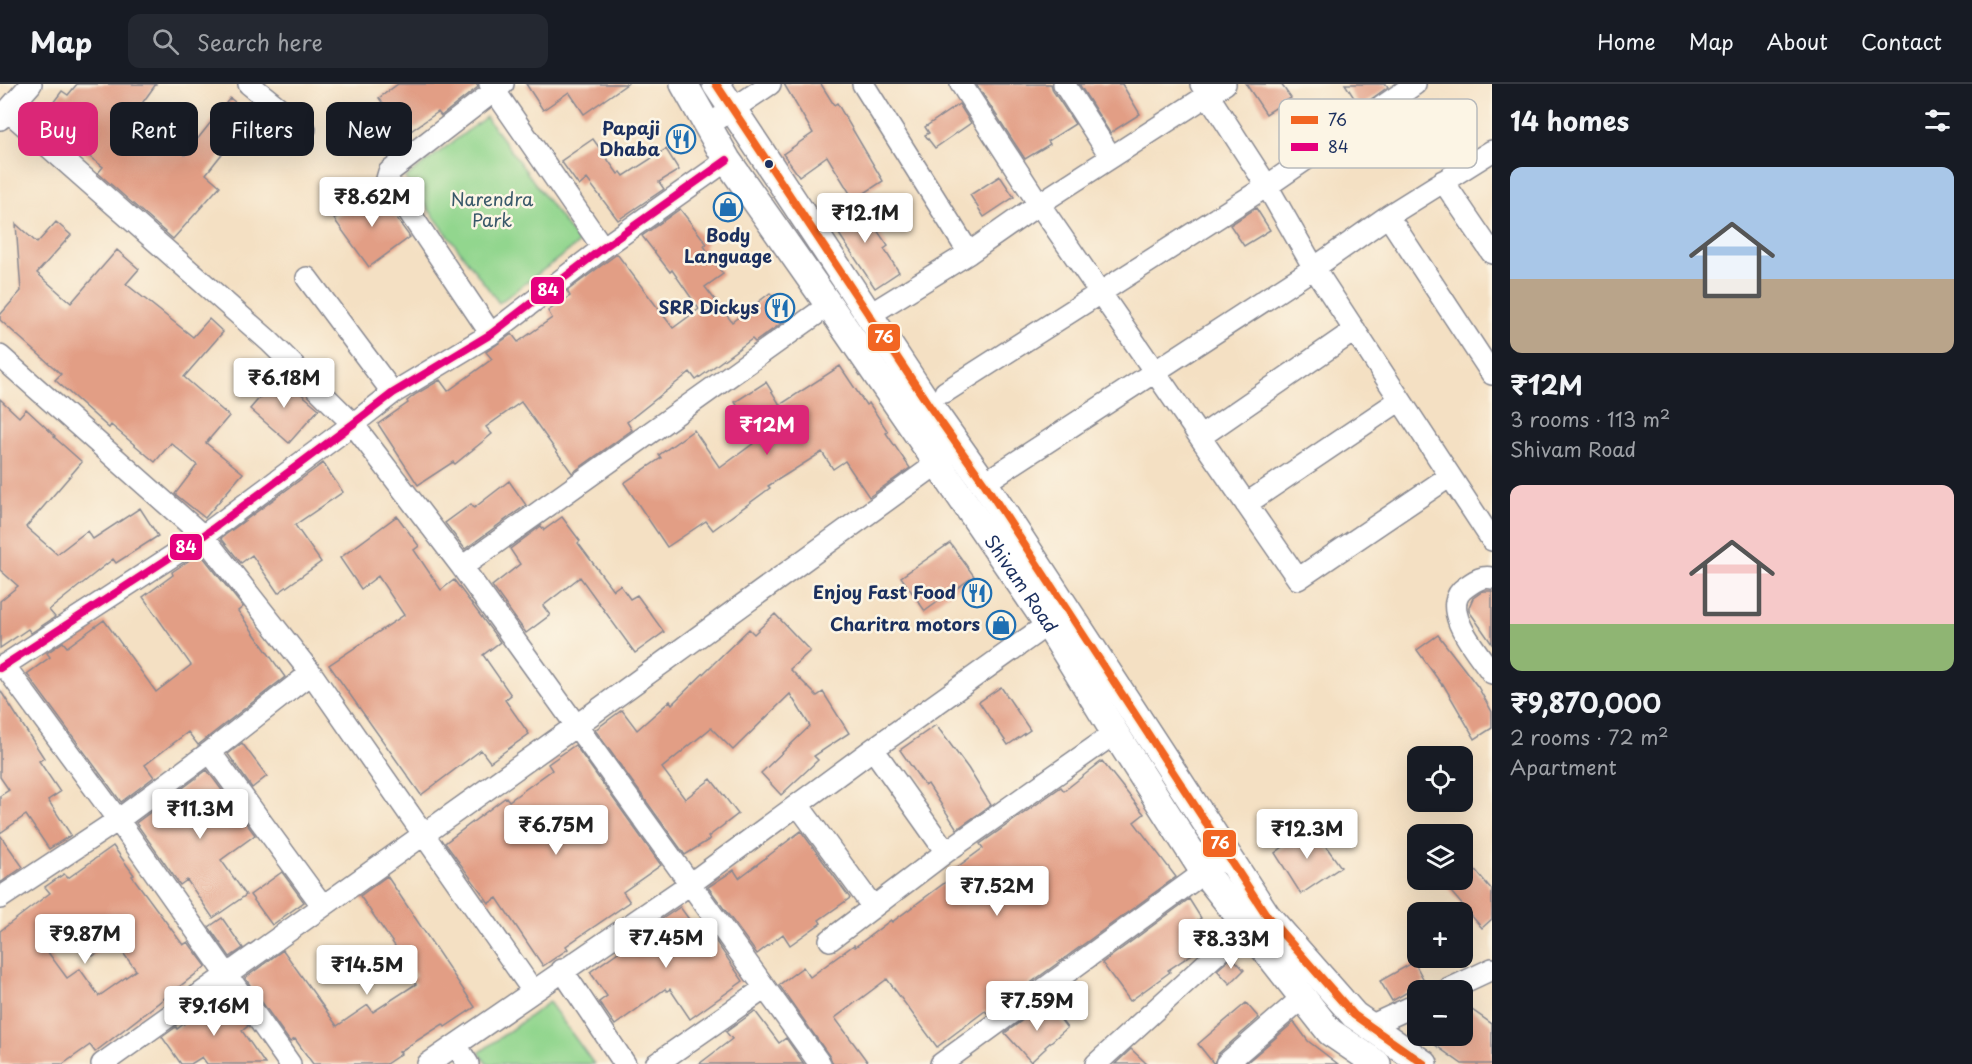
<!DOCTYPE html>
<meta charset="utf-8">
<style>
body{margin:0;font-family:"Playpen Sans",sans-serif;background:#242831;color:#f1f3f6;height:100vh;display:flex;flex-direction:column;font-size:22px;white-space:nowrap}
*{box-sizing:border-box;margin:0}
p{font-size:20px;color:#9ea1a6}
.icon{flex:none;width:33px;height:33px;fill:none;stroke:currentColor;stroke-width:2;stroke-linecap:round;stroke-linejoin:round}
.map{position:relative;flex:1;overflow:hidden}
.panel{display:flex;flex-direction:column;background:#171b24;width:480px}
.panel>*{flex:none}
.hud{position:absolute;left:18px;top:18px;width:570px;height:54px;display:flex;gap:12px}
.buttons{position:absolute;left:1407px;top:662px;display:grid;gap:12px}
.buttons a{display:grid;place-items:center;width:66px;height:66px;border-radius:12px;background:#171b24;box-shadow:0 6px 24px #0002;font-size:30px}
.price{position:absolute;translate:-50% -51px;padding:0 14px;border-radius:6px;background:#fff;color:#222;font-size:20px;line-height:39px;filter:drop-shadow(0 2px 3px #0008)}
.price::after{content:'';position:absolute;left:50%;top:36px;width:18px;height:14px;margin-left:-9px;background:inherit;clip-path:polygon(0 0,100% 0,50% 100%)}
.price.selected{background:#db2777;color:#fff}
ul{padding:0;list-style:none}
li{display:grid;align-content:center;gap:12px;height:318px;padding:0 18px}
li span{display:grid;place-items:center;height:186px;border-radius:12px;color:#555}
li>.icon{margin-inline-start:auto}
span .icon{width:108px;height:108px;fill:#fffc;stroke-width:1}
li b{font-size:26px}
h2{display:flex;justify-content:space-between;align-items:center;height:72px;padding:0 18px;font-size:26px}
.tag{padding:0 21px;border-radius:12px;background:#171b24;box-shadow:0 6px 24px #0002;font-size:21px;line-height:54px}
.tag.selected{background:#db2777;color:#fff}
header{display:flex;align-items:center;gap:36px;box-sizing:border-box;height:84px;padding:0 30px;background:#171b24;border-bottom:2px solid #363941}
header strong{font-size:28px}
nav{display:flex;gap:33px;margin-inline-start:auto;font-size:21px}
.search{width:420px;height:54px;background:#242831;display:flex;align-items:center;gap:15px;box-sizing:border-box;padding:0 21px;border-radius:12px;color:#9ea1a6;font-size:22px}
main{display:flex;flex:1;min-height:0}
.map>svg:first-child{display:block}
.green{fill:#92d68e;stroke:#568276;stroke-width:1.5}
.building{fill:#e29e85;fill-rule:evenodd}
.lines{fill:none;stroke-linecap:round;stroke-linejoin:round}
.minor-casing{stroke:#888890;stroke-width:24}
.major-casing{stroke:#888890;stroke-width:30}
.minor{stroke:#fff;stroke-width:21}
.major{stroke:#fff;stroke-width:27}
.bus-1-casing{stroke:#fcf5e5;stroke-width:12}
.bus-2-casing{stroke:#fcf5e5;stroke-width:12}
.bus-1{stroke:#f26522;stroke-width:8}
.bus-2{stroke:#e5007d;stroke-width:8}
.bus-dot{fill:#1b2f5e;stroke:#fcf5e5;stroke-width:2}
.labels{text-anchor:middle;stroke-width:5;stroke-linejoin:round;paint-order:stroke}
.poi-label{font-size:18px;font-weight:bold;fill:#1b2f5e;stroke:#fcf5e5;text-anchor:end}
.park-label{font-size:18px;fill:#39596a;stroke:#fcf5e5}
.street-label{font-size:18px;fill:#1b2f5e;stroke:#fcf5e5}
.key{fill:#fcf5e5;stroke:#b8babc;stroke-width:1.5}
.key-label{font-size:16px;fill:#1b2f5e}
.line-badge{stroke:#fcf5e5;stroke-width:2}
.badge-label{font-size:16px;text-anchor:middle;font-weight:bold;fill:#fff}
</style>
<header>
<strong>Map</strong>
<div class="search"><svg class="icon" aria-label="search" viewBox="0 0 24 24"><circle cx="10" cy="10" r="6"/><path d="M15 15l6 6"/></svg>Search here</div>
<nav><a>Home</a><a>Map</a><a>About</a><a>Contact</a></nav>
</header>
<main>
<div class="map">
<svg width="1492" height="980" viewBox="0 0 1492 980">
<rect width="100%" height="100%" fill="#fcf5e5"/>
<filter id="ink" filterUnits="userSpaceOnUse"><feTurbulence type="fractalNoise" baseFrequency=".0167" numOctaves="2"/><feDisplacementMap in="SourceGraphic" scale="12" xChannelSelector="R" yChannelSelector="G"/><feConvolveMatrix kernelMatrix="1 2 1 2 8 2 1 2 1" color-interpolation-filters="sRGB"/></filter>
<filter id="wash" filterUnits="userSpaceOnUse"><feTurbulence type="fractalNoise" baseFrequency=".008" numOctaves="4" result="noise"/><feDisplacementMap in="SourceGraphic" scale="24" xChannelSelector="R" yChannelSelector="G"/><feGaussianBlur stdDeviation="1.35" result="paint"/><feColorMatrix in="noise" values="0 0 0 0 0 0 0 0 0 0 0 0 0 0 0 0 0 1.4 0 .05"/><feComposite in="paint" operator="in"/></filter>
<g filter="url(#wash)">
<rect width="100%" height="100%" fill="#f4e0c3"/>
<path class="green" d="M486,33L579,159L499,219L405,94Z
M549,918L594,980H487L479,969Z"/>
<g id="blocks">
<path class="building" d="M77,0H156L135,29L185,71L230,14L252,32L206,90L220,102L173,155L98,89L103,83L40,36L62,7L68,11Z
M398,0H477L478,3L441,32L438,28L405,51L379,14Z
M526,0H627L584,30L569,8L543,26Z
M784,0H821L834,21L837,19L883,97L854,116L827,72L799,92L783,70L813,49Z
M976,0H1051L1053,7L1075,40L1048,57L1050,60L1025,75Z
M1079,0H1122L1140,30L1110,49Z
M1246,0H1281L1291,14L1266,30Z
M1345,0H1386L1388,3L1360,23Z
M959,20L971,39L935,64L925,51L929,49L925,43Z
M593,55L618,90L621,88L624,92L666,65L679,86L659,98L664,105L618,136L587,95L579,102L561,77Z
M1000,92L1014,113L984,133L970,111Z
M375,105L410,153L369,183L334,135Z
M857,117L888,162L884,165L899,188L875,204L829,135Z
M1256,124L1270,146L1244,162L1230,141Z
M680,125L707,160L704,162L723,190L705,203L732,238L770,209L789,234L755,258L752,255L696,296L690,288L627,338L632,346L572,389L521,318L486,343L492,350L455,380L453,378L418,401L378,340L408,319L407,317L416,310L440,296L448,307L492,275L486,268L512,250L518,258L552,234L548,227L570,212L567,207L617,170L673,244L699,225L672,186L670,188L642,152Z
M56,138L71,151L37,189L71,219L117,166L139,185L126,200L193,253L209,235L223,248L184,293L229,332L206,359L243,389L205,434L175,410L197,381L171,359L155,378L111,341L109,344L55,296L61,290L0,236V231L21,207L16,140L37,159Z
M840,282L866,321L869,319L888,348L886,349L910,384L869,413L845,377L833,385L822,368L768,402L770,404L713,446L706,437L667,463L624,399L661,374L659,371L694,346L720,384L758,356L735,318L766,298L780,321Z
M279,291L319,325L289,359L250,325Z
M0,315L19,333L26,325L55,352L54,353L82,378L26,443L57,470L87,447L93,455L140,424L158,452L116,479L113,475L49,526L55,533L31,549L28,545L0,564V517L18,502L0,486Z
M323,379L343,408L295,441L321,478L278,509L252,471L241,479L221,454Z
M509,397L526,421L465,465L445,439L471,420L474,424Z
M397,432L419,462L414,466L441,506L454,496L500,558L483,571L511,611L505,616L529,650L490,678L481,666L421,711L329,581L404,531L378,492L361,505L340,474Z
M562,433L580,457L578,459L613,506L620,501L630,515L637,511L664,548L635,569L580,493L543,522L550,531L526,549L492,502L520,480L510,465L541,442L544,446Z
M950,459L974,492L925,527L901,493Z
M200,469L243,523L238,527L285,593L198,661L188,648L145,681L154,693L121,718L27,590L50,573L47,569L63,558L67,563L104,536L156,608L191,581L143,513L173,491L172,488Z
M1483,507H1492V560L1469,527V523L1473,514Z
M775,530L810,567L790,585L817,612L823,608L849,649L814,672L818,676L781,711L761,689L810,642L790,610L733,666L711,644L662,684L685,715L711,695L738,730L708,753L710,755L685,771L595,646L622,626L637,646L670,617L672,620L749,545L754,550Z
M1438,551L1478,603L1492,628V644L1475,655L1443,600L1442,601L1417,566Z
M1001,603L1030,646L1008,661L979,618Z
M0,606L44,674L39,677L60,708L48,716L71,751L49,765L26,731L0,749V712L9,706L0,693Z
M936,641L968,684L991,721L957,745L928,700L925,702L900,666Z
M242,659L267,692L252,704L228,670Z
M575,661L661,781L623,808L630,818L566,862L568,865L543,882L497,814L489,819L445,759L506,713L509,717L552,686L548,680Z
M1102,677L1144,730L1134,738L1176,793L988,930L985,927L937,963L887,895L835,934L869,980H833L830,973L779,901L803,883L810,893L854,861L855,863L891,836L892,838L955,791L952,787L983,764L980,760L1061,703L1064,707Z
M207,686L255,751L221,776L246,811L213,834L187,796L180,801L136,739Z
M1311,742L1341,783L1301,810L1275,769Z
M801,747L850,814L819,836L821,839L790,861L783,850L757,870L708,803L734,786L739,794Z
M0,751L23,783L0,799Z
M113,762L134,791L132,792L183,861L188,858L206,882L95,968L90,961L63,980H0V847L50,809L45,803L64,790L68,794ZM74,845L93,872L114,857L136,886L99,912L80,885L67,894L47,867Z
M1462,770L1492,806V835L1482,844L1440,795H1462Z
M282,788L304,818L272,841L250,811Z
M387,792L475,923L445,943L443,940L399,968L401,970L386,980H313L295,955L290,958L245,894L283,866L337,942L368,921L373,928L416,900L412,895L416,892L360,812Z
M1189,815L1201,834L1196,838L1209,859L1168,886L1170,888L1130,917L1102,879Z
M680,823L699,849L706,843L743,897L690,935L670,905L667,907L665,905L615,941L599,918L607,912L590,888L635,856L634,854Z
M222,834L243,864L230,873L209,843Z
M1232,873L1244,886L1230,900L1217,886Z
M1414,878L1425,898L1392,917L1380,897Z
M224,909L248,942L242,947L265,980H207L202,973L191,980H181L162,953L176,943L177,945Z
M1047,918L1067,944L1045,963L1046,964L1031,978L1005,949Z
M1246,919L1259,934L1218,970L1214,980L1198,960Z
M1462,919L1492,940V980H1462L1421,951H1462Z
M755,927L779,959L786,954L804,980H699L732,955L726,948Z
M1294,938L1308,957L1338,980H1245Z
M1131,965L1147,980H1115Z"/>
</g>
</g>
<g filter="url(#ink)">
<use href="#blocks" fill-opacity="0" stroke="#888890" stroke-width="1.5"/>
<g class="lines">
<g class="minor-casing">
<path id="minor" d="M249,0L305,45
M490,0L603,164
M863,0L969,169
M961,0L1039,120L1298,495L1450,392
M1064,0L1111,73
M1201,0L1267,102L1314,184L1492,456
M7,26L269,257L353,340L462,483L820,980
M0,35L31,0
M709,41L770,0
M1443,97L1492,169
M1388,132L1492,290
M307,194L393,309
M869,231L969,169L1039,120L1225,0
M491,250L387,95L389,88L503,0
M0,272L203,452L311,589L533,907
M945,308L1267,102L1415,0
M1200,353L1355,246
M984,399L1314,184L1388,132L1492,67
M1246,420L1400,316
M462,483L829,221
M1492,494C1481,492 1475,497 1466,503C1436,523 1479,570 1492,589
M4,581L118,736L290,980
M0,584L203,452L353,340L393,309L491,250L603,164L727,76
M873,665L946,768
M210,668L322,821
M798,721L873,823
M0,814L118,736L210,668L311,589
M830,856L946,768L1115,649
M562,886L625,980
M1447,906L1492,885
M1370,942L1418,920
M456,961L468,980
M102,980L577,641L949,371
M428,980L690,800L873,665L1048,540
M656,980L765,904
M941,980L1217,779
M1096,980L1257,833
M1226,980L1303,913"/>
</g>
<g class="major-casing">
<g id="major">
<path id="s1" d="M684,0L727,76L829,221L1048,540L1115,649L1204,788L1330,948L1377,980"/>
<path d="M716,0L928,320L984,399L1267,832L1354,931L1424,980"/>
</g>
</g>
<use href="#minor" class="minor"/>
<use href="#major" class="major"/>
<g class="bus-1-casing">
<path id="bus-1" d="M716,0L928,320L984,399L1267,832L1354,931L1424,980"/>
</g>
<g class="bus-2-casing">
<path id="bus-2" d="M0,584L203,452L353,340L393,309L491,250L603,164L727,76"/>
</g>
<use href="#bus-1" class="bus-1"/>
<use href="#bus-2" class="bus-2"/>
</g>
</g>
<defs>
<g id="restaurant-ring" transform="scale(1.5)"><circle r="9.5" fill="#fcf5e5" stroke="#1f6fb2" stroke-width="1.5"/><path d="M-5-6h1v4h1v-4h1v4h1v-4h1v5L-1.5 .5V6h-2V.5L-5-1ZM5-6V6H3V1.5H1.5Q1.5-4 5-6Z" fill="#1f6fb2"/></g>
<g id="shop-ring" transform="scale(1.5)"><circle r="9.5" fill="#fcf5e5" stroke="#1f6fb2" stroke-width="1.5"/><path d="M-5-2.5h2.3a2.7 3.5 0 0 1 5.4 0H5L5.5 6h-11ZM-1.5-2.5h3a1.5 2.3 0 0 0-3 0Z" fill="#1f6fb2"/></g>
</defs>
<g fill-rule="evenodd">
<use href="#restaurant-ring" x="681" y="55"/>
<use href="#shop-ring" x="728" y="123"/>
<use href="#restaurant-ring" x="780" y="224"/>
<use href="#restaurant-ring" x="977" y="509"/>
<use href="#shop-ring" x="1001" y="541"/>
</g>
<circle class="bus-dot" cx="769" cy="80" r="5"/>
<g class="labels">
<g class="poi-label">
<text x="660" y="51">Papaji<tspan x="660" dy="21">Dhaba</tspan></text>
<text x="728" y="158" text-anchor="middle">Body<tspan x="728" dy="21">Language</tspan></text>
<text x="759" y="230">SRR Dickys</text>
<text x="956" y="515">Enjoy Fast Food</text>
<text x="980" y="547">Charitra motors</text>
</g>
<g class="park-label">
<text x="492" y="122">Narendra<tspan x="492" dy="21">Park</tspan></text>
</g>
<g class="street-label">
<text dy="6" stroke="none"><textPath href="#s1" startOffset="603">Shivam Road</textPath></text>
</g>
</g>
<rect x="1279" y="15" width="198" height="69" rx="9" class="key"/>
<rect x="1291" y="32" width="27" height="8" fill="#f26522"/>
<rect x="1291" y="59" width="27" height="8" fill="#e5007d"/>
<g class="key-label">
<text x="1328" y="42">76</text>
<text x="1328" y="69">84</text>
</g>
<g class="line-badge">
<rect x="530" y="192" width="35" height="29" rx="6" fill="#e5007d"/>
<rect x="867" y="239" width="34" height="29" rx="6" fill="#f26522"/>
<rect x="169" y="449" width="34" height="28" rx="6" fill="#e5007d"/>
<rect x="1202" y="745" width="35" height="29" rx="6" fill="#f26522"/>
</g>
<g class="badge-label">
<text x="548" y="212">84</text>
<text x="884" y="259">76</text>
<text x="186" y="469">84</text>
<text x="1220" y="765">76</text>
</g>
</svg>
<div class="buttons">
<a><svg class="icon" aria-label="locate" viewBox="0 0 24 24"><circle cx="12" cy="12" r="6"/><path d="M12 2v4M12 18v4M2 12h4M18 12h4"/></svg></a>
<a><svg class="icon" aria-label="layers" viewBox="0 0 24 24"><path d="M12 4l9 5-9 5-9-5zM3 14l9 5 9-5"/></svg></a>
<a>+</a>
<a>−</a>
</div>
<b class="price" style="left:372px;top:144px">₹8.62M</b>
<b class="price" style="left:865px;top:160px">₹12.1M</b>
<b class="price" style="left:284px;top:325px">₹6.18M</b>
<b class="price selected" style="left:767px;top:372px">₹12M</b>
<b class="price" style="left:200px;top:756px">₹11.3M</b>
<b class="price" style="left:556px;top:772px">₹6.75M</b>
<b class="price" style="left:1307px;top:776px">₹12.3M</b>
<b class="price" style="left:997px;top:833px">₹7.52M</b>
<b class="price" style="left:85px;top:881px">₹9.87M</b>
<b class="price" style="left:666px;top:885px">₹7.45M</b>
<b class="price" style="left:1231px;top:886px">₹8.33M</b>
<b class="price" style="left:367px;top:912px">₹14.5M</b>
<b class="price" style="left:1037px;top:948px">₹7.59M</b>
<b class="price" style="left:214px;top:953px">₹9.16M</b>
<div class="hud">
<a class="tag selected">Buy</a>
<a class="tag">Rent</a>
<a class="tag">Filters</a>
<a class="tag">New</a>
</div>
</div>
<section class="panel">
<h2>14 homes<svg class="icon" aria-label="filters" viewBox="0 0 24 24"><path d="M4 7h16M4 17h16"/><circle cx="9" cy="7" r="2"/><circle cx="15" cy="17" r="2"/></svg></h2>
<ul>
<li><span style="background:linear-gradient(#a9c7e8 60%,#b9a48a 0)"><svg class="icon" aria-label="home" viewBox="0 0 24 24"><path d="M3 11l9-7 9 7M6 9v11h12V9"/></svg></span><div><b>₹12M</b><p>3 rooms · 113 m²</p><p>Shivam Road</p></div></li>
<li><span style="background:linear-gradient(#f6c9c9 75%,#8fb573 0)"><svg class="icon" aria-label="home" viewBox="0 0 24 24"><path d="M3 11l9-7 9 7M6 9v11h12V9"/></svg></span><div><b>₹9,870,000</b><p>2 rooms · 72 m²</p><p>Apartment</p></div></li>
</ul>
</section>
</main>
